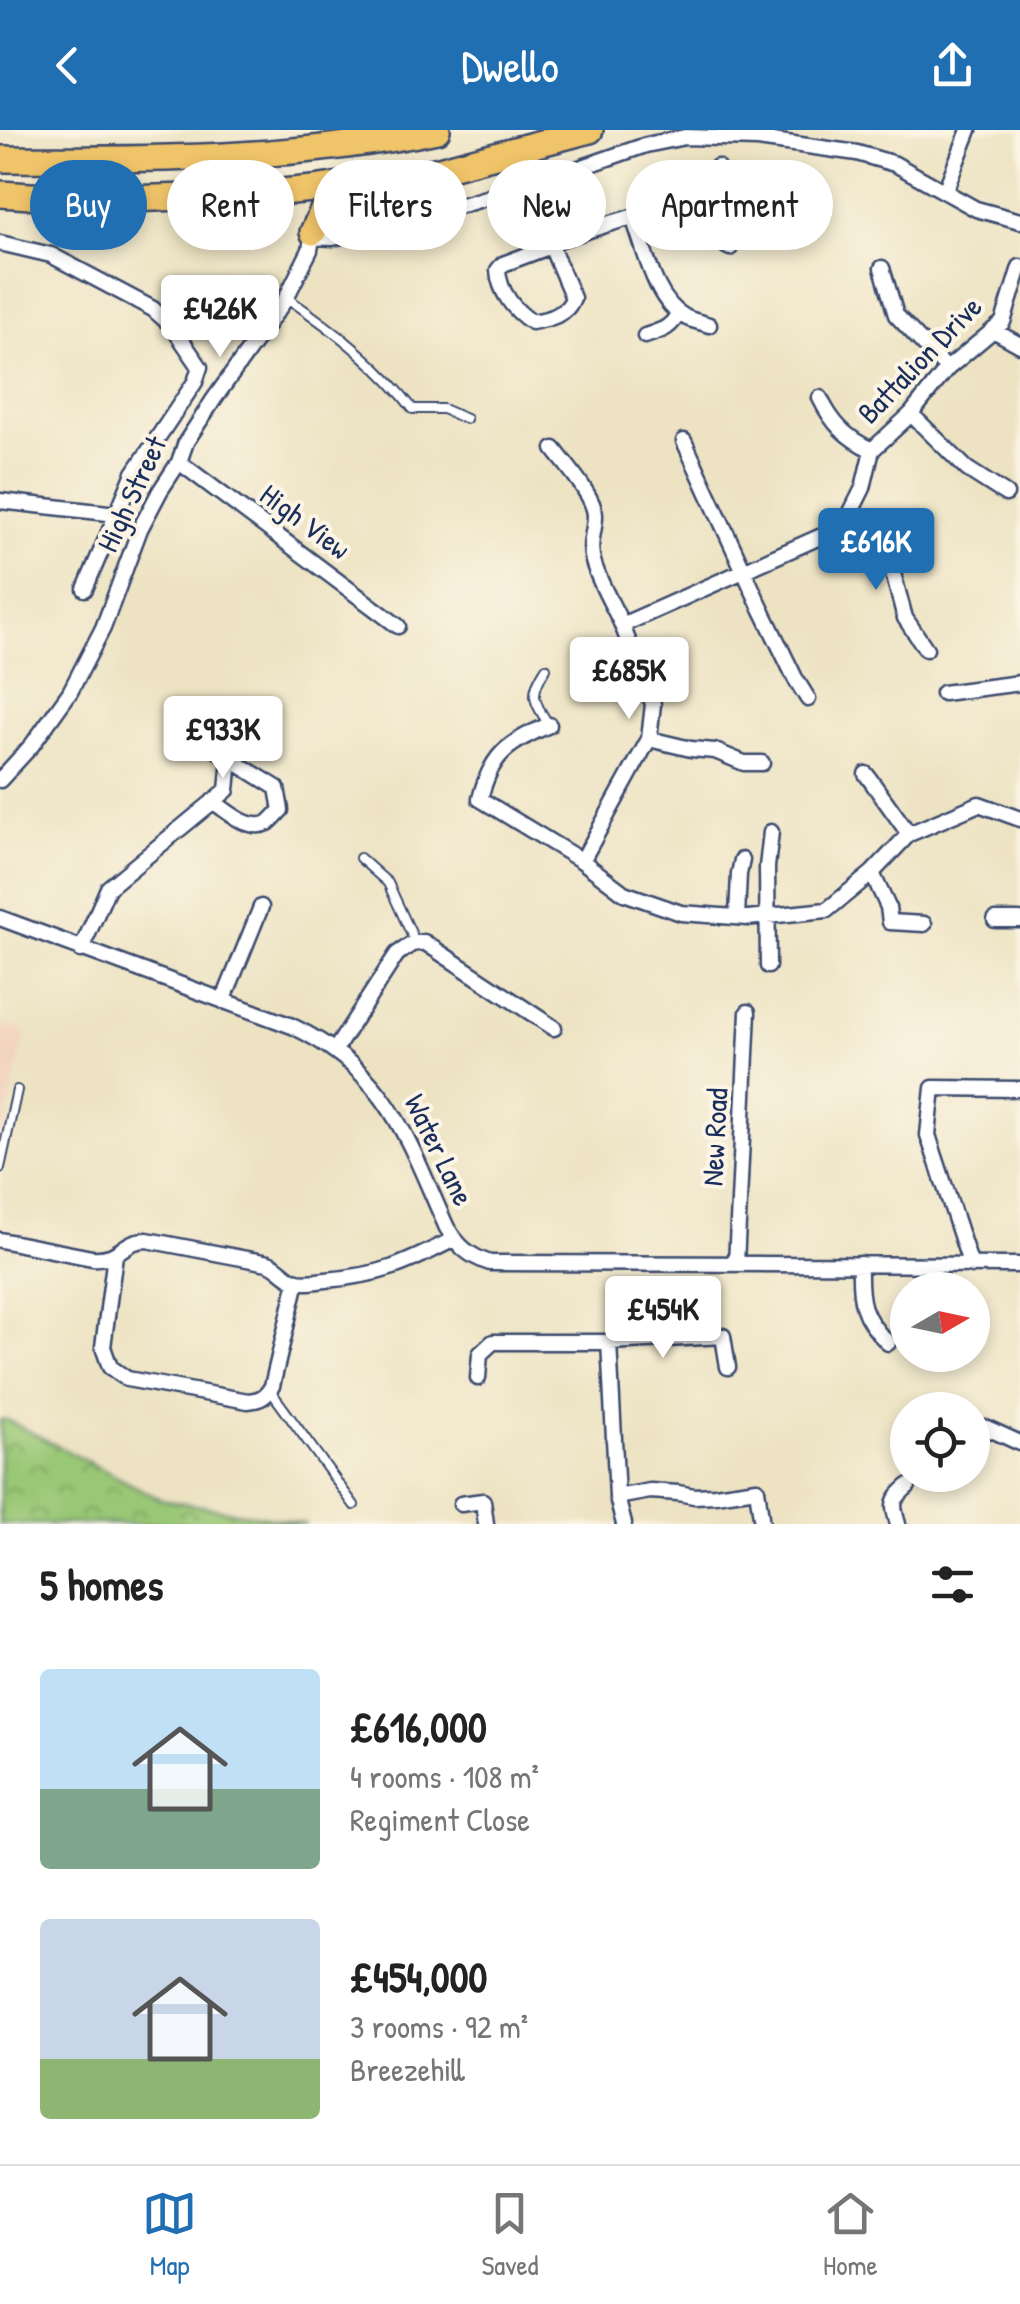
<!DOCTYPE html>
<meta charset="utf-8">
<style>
body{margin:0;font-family:"Patrick Hand",sans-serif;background:#f6f6f6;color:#222;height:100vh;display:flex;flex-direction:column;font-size:38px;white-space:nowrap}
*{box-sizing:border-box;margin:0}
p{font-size:32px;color:#767676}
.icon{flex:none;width:55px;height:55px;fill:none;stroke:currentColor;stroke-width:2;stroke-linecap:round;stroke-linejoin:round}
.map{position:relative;height:1394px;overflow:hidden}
.side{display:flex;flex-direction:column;background:#fff;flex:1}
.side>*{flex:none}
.hud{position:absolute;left:30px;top:30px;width:960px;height:90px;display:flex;gap:20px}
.needle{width:65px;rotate:81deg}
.tools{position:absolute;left:890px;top:1142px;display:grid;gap:20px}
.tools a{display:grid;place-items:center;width:100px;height:100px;border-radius:50%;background:#fff;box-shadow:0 5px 15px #0003;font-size:50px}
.price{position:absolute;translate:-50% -85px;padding:0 22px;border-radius:10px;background:#fff;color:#222;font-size:32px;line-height:65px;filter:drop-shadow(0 2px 5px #0008)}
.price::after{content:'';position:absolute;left:50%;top:60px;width:30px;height:22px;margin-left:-15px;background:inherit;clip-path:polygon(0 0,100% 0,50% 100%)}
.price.current{background:#1f6fb2;color:#fff}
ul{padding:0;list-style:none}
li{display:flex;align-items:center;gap:30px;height:250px;padding:0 40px}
li span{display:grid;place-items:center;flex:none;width:280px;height:200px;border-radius:10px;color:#555}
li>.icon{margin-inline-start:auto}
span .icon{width:120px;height:120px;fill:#fffc;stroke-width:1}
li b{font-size:42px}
h2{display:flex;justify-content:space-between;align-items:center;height:120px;padding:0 40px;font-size:42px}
.pill{padding:0 35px;border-radius:45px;background:#fff;box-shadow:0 5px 15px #0003;font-size:35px;line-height:90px}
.pill.current{background:#1f6fb2;color:#fff}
header{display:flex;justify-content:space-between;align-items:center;height:130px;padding:0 40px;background:#1f6fb2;color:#fff;font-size:45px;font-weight:600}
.tabs{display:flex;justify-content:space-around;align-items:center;height:140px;border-top:2px solid #e0e0e0;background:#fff;font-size:28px;color:#767676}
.tabs a{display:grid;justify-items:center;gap:5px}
.tabs .current{color:#1f6fb2}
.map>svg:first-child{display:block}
.built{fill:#f3d4bf}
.park{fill:url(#park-crowns);stroke:#5a7b69;stroke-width:2.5}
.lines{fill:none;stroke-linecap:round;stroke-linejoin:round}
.lane-casing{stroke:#3a4a6d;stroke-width:12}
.street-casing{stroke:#3a4a6d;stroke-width:19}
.highway-casing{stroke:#3a4a6d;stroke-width:30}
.lane{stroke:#fff;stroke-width:8}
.street{stroke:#fff;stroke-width:14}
.highway{stroke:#f0c469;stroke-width:25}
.labels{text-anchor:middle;stroke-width:8;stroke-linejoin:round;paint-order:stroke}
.street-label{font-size:30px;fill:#1b2f5e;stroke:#fcf5e5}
</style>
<header><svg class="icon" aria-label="back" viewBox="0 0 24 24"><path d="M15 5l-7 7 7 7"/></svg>Dwello<svg class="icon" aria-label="share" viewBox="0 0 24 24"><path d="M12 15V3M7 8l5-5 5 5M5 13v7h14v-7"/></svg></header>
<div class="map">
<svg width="1020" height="1394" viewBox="0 0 1020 1394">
<defs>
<pattern id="park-crowns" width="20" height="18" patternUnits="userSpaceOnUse" patternTransform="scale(2.5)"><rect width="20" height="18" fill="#9ac774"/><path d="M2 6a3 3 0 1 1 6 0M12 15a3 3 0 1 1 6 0" fill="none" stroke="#7da262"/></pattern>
</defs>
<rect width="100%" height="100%" fill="#fcf5e5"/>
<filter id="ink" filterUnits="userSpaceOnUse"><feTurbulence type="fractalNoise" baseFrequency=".01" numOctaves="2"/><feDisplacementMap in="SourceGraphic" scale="20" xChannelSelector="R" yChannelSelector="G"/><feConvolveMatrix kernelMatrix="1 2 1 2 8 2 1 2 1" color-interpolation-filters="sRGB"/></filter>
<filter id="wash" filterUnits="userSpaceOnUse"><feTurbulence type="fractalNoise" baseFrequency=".0048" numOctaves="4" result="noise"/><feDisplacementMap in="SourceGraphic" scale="40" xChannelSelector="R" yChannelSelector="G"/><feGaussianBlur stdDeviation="2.25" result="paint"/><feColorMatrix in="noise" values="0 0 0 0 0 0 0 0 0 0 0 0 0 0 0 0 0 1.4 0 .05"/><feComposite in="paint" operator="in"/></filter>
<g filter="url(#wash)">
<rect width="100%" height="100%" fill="#ede3c3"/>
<path class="built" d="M0,893L26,902L0,1016Z"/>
<path class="park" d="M0,1290H7L160,1369L306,1394H0Z"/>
</g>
<g filter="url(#ink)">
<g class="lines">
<g class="lane-casing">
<path id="lane" d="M583,59L595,98
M287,168C333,199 379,235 413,279H443L466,289
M546,538C529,564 533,570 549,595
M360,728L388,753L416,814
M0,1038L17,960
M270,1260L354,1375"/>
</g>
<g class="street-casing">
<path id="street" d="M533,54L552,112
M945,61L969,0
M691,76L717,37
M633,88C645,118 654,171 685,187C692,191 701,192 709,195
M313,107L333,108L391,96L533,54L646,15L685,7L758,9L857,23L895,34L976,79L1020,91
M0,113L51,125L153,179L172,196L200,237L195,252L134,343L85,459
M551,116L573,168C567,185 549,189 532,192C514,181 499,161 498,140L503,134L551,116L552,112C575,105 679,68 695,78C711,88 709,108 730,118
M1020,137L1003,192L947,239L911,284L872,320L863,358L848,388L824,405L622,495L653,574L649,609L582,731L624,763L681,783L748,788L827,780L872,743L909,704L979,674L1020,689
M882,138L896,185L947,239
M993,200L1020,215
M645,206C660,201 673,198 678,182
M820,268C832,293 846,308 872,320
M911,284L967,339L1006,364
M684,311L760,476L795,548L808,569
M554,319C566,335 594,366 595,385C595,402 588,412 593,431C599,453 613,475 622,495
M179,332L398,496
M0,371L117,384
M848,388L889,428L905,488L926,519
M943,563L1020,553
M172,588L230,629L277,658L281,680C279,682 271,691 268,693C250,702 226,681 213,671
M549,595C508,613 491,624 480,669L582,731
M649,609L691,619L715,621L744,633H762
M866,644L909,704
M0,650L32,615L70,562L103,498L140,399L160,361L179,332L186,312L214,269L285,170L310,120L313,102
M872,743L888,777L890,792L924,794
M737,787L739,744L742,730
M0,788L292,896C389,942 406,1007 447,1098C459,1117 469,1126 490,1133L1020,1135
M995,790H1020
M81,820L108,758L227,660L230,629
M768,836L767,737L771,702
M223,871L261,777
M335,920L397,824L412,814L424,812L554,898
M0,1110L92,1128C123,1130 121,1110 147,1110L268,1133C278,1136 284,1146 294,1150C304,1154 316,1151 326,1150C382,1145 404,1135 454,1109
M115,1125L103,1217L110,1237L127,1249L248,1271C260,1270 266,1267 272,1256L297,1151
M736,1134L748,882
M860,1134C859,1170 861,1187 888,1213
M971,1136L928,1005L933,958L1020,959
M609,1212L723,1206L728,1237
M478,1248L480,1224L493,1212H609L617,1367L624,1394
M972,1296L987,1298L1020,1313
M617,1367L650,1361L678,1363L694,1366L715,1365L757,1359L762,1394
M461,1374L483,1371L486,1394
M898,1394C892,1373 891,1371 908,1356"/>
</g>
<g class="highway-casing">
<path id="highway" d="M0,29C147,30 293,30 437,0
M0,64L93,70L250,65L313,59L435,41L590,0
M313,102L326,74L355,59"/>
</g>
<use href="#lane" class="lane"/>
<use href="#street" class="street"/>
<use href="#highway" class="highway"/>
</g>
</g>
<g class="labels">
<g class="street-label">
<text transform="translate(920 230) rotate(-46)" y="10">Battalion Drive</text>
<text transform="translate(132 364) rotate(-65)" y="10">High Street</text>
<text transform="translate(305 392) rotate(37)" y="10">High View</text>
<text transform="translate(715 1007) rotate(-87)" y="10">New Road</text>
<text transform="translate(439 1020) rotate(64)" y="10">Water Lane</text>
</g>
</g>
</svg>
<div class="tools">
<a><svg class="needle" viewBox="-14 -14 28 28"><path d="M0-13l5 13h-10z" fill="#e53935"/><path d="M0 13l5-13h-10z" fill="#767676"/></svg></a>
<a><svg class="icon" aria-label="locate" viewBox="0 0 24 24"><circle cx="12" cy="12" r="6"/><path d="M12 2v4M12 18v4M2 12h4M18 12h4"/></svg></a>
</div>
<b class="price" style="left:220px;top:230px">£426K</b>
<b class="price current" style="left:876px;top:463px">£616K</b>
<b class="price" style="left:629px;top:592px">£685K</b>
<b class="price" style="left:223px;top:651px">£933K</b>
<b class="price" style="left:663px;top:1231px">£454K</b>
<div class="hud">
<a class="pill current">Buy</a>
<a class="pill">Rent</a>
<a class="pill">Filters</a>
<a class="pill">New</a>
<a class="pill">Apartment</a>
</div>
</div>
<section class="side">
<h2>5 homes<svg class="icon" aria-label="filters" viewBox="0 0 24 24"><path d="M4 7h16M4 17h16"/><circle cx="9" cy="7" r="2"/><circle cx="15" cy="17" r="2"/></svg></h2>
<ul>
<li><span style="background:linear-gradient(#bfe0f5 60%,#7fa58c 0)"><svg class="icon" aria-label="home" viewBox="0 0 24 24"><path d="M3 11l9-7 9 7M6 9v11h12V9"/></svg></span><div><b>£616,000</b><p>4 rooms · 108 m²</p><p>Regiment Close</p></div></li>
<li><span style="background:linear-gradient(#c9d6e8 70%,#8fb573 0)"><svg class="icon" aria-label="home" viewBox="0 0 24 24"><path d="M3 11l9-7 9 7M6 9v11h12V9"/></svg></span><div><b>£454,000</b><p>3 rooms · 92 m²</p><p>Breezehill</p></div></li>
</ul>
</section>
<nav class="tabs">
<a class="current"><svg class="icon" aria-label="map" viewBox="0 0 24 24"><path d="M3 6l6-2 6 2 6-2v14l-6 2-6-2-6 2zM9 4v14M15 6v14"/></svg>Map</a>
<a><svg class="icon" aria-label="saved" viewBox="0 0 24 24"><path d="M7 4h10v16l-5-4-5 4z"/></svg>Saved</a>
<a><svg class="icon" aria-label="home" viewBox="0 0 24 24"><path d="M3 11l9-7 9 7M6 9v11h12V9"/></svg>Home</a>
</nav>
